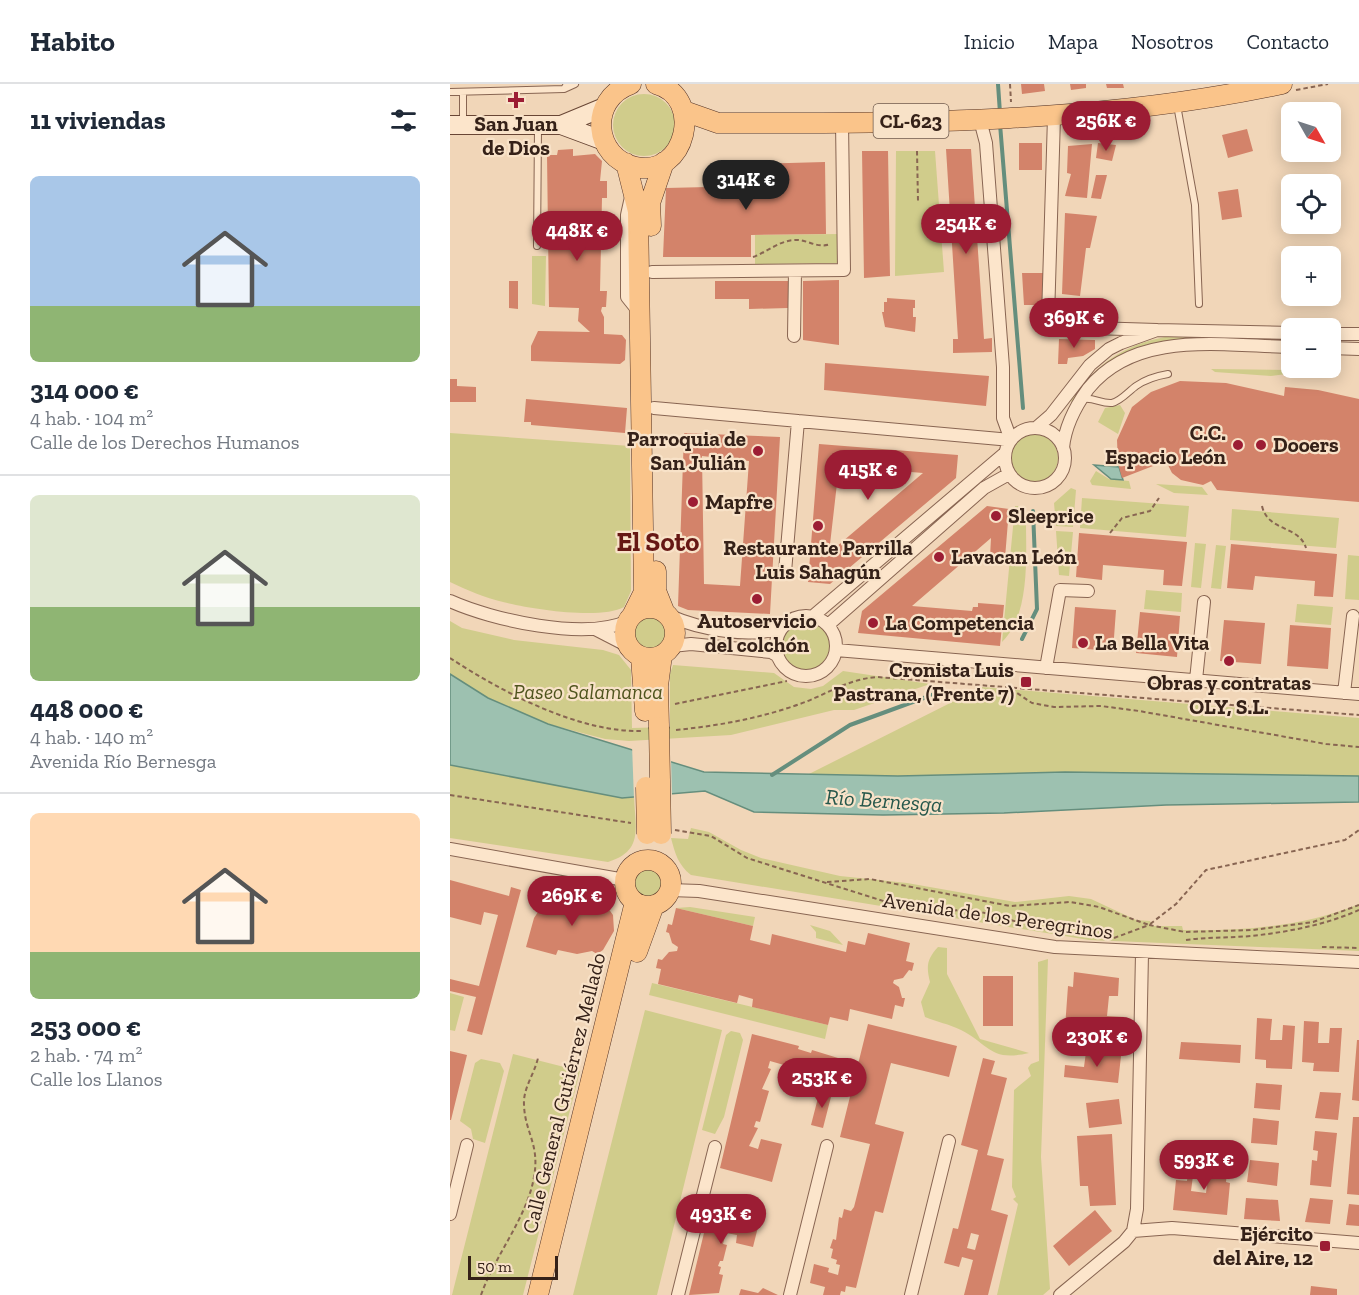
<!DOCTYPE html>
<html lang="es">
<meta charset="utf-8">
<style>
body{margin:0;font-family:"Zilla Slab",serif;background:#f2f2f3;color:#1f2937;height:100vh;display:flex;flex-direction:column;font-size:22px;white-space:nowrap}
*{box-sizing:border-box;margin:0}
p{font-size:20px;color:#747a83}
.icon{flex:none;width:33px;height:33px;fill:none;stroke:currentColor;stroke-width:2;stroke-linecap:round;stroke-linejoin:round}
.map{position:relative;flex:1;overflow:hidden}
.panel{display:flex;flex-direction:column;background:#fff;width:450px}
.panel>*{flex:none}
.needle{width:39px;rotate:129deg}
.buttons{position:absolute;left:831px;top:18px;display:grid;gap:12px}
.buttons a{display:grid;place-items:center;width:60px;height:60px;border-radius:9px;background:#fff;box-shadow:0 3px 15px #0003;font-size:30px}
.scale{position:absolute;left:18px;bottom:15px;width:90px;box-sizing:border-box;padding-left:6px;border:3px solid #352118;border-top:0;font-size:16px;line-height:21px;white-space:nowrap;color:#352118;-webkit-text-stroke:4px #f8e2c8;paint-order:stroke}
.price{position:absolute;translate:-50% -51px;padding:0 14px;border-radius:21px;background:#9c1d34;color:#fff;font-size:20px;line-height:39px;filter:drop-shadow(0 2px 3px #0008)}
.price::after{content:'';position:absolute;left:50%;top:36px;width:18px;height:14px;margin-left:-9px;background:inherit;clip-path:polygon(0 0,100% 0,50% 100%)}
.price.current{background:#222;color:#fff}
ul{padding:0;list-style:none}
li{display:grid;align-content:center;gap:12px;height:318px;padding:0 30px}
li+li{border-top:2px solid #e0e1e3}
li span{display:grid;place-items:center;height:186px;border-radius:9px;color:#555}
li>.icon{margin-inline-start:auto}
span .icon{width:108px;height:108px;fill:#fffc;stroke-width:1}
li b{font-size:26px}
h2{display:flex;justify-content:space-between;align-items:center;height:72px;padding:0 30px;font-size:26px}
header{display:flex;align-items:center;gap:36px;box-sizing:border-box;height:84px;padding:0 30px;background:#fff;border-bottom:2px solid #e0e1e3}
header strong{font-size:28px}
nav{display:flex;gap:33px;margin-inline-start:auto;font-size:21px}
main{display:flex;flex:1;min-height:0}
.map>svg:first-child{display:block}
.green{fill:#d0cc8b}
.water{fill:#9dc1b0;stroke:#658e7d;stroke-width:1.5}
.pier{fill:#f1d6b8}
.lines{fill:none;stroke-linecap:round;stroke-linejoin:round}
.stream{stroke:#658e7d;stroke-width:4}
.building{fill:#d3836a;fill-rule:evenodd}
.service-casing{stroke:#886552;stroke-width:8}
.minor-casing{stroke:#886552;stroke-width:14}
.secondary-casing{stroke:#694635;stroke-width:20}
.primary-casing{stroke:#553427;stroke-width:21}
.path{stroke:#886552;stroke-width:2;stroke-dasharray:4.5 3;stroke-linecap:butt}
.service{stroke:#fce5cb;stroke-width:6}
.minor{stroke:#fce5cb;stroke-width:12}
.secondary{stroke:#fce5cb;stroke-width:18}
.primary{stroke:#fac48a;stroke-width:20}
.primary-bridge-casing{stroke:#553427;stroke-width:21;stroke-linecap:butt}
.primary-bridge{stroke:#fac48a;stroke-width:20}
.poi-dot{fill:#9c1d34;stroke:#f8e2c8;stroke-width:2}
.labels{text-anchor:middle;stroke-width:4.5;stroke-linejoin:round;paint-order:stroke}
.shield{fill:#f8e2c8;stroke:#705b4d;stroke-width:1.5}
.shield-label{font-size:20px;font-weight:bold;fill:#352118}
.poi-label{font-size:21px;font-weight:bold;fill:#352118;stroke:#f8e2c8;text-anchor:start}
.park-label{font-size:21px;font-style:italic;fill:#4f541d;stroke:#f8e2c8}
.street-label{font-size:21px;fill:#352118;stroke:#f8e2c8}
.water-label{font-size:22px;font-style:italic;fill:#26574b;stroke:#f8e2c8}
.district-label{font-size:27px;font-weight:bold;fill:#661714;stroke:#f8e2c8}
</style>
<header>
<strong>Habito</strong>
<nav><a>Inicio</a><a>Mapa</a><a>Nosotros</a><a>Contacto</a></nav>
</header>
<main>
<section class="panel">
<h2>11 viviendas<svg class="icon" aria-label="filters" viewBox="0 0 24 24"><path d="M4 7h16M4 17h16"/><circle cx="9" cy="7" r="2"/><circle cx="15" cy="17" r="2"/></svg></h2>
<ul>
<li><span style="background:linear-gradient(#a9c7e8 70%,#8fb573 0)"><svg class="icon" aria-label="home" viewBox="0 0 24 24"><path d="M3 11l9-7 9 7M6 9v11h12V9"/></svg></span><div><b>314 000 €</b><p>4 hab. · 104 m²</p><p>Calle de los Derechos Humanos</p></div></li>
<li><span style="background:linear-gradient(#dfe7d0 60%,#8fb573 0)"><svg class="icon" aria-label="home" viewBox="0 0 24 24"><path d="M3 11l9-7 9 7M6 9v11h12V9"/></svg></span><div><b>448 000 €</b><p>4 hab. · 140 m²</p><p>Avenida Río Bernesga</p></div></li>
<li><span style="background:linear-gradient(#ffd9b3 75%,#8fb573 0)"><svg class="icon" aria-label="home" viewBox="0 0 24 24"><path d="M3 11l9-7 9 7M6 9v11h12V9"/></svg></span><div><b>253 000 €</b><p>2 hab. · 74 m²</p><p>Calle los Llanos</p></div></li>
</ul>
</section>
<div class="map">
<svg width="909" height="1211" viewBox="0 0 909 1211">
<rect width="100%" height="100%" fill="#f1d6b8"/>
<path class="green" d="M163 41a31 31 0 1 1 62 0a31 31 0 1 1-62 0Z
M446,67H485L494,188L445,192Z
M388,150V179L305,180V151Z
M82,172H96L95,222L82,220Z
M715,253L770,254C763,259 744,256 734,256C685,255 649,279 622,318L621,317C645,281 673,261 715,253Z
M761,285L841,286L844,289L821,292L765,288Z
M670,321L675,329L668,350L648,338L655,324Z
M0,349L180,362L181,507L174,523C151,536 80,525 53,518C35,514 17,506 0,498Z
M560 374a24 24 0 1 1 48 0a24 24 0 1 1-48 0Z
M646,387L659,395L679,397L681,405L642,401L640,397Z
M706,400L752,403L758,411L724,409Z
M621,404L626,406L623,443L606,442L604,419Z
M632,414L739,422L736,453L630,444Z
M565,422H576C575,463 583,528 552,558Z
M782,425L889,434L886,464L780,456Z
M606,447L623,448L619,492L609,491Z
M745,459L756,460L751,504L741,503Z
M766,461L776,462L771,505L761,504Z
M898,471L909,472V516L895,515Z
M696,506L732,509L731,528L694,525Z
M847,520L883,523L881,541L845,538Z
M182 549a18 18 0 1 1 36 0a18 18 0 1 1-36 0Z
M0,537L12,544L64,556L153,566L169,571L181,586L182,644L220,643V590L223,581L324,589L344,603L361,605L373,602L393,587L480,600L404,626H384L281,651L179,657L155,655L98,640L38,614L0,590Z
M332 562a24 24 0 1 1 48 0a24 24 0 1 1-48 0Z
M532,603L909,634V692L615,688L448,692L359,690Z
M0,681L172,714L184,712C185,744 194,767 158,778L0,754Z
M241,744L259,748L291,766L311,774L390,792L457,799L565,818L619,812L641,815L686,836L700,837L702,842H732L733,846C792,847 853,843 909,820V867L639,856L241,791C228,781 225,769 221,754L238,755Z
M183 799a15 15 0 1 1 30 0a15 15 0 1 1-30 0Z
M240,823L305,833L303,842L226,824Z
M360,841L380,847L393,861L366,854V848Z
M488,863L497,864V890L530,955L579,969C540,978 540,961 511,946C499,940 487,938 475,933L471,918L480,898C476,882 477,875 488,863Z
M598,875L591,1073L600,1205L593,1211H547L568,1120L563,1115L566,1113L562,1103L564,1006L581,992L578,984L581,980L589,977L588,878Z
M202,899L378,941L375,955L199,911Z
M0,909L14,913L5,947L0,946Z
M195,926L272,946L207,1211H123Z
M281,947L290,949L293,956L274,1033L265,1050L252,1046L276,951Z
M63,970L130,987L73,1211H2Z
M31,975L50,979L54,987L35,1059L23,1055L21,1045L10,1037L25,979Z"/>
<path class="water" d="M644,381L669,383L673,396L661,395Z
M0,590L38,614L98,640L254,688L448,692L615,688L909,692V718L716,721L554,729L433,731L304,728L255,707L172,714L0,681Z"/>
<path class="pier" d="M182,661L221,674L222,713L184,715Z"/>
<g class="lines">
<path class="stream" d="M548,0L550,29
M550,40L573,324
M572,555L587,525L583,427
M322,691L400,641L490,608"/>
</g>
<path class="building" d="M571,0H594L595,7L572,10Z
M620,0H636V4L621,6Z
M656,0H673L674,4H657Z
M797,45L803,67L778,74L772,51Z
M569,59H592V86H569Z
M648,59L666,61L662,77L646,74Z
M642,60L637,114L615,112L621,90L617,89L618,62Z
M123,65V72L145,70L152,77L150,97H157V114H152L150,207H157L156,223H152L151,227L154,233V250L172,251L176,256L175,276L170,280L81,277V262L88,247L140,248L128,237L129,224L99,223L97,71H107L108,66Z
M496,65H521L534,255L542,254V268L503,269V255H508Z
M412,67H438L440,192L414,194Z
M375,78L376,150L301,151V173H213L216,104L300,102V80Z
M646,91H657L651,115L641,114Z
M788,105L792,133L772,136L768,108Z
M615,129L647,132L640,164H636L630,212L612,210Z
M572,189H593L592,221H574Z
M389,196V261L353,256V197Z
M59,197H68V225L59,224Z
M265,197H338V224L299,225V215H265Z
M437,214L465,216V224H463V233H466L465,248L435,243L432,228H434V218H437Z
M612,222H626L624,231H610Z
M609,255L645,256V265L633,272L618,274L617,280H608Z
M375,279L539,292L536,322L374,306Z
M0,295H7V302L26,303V318H0Z
M730,297L776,299L834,312L835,303L868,306L909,315V418L767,406L761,397L753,401L731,396L722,389L716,377L672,394L668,380L667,356L682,323L701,308Z
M76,315L177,324L175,349L81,341V338H74Z
M234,349L330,353L320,530L238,526L228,522ZM252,372L299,377L290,502L254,500Z
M369,360L508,371L506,394L380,500L358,498ZM389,382L473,389L379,469Z
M537,422L559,425L555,474L540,473L541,454L462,522L522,527L523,523H528V519L554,521L550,562L408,549L412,527Z
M629,449L737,458L732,502L713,501L714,486L653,481L652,496L626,493Z
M781,460L887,470L883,513L864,512L865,497L805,492L803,506L777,504Z
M625,523L666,526L663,567L622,564Z
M690,528L730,532L727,573L686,569Z
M774,536L815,539L811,580L770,577Z
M840,541L881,544L878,585L837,582Z
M0,796L59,812L61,803L71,806L32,951L17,947L26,913L0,907V895L29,902L48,831L34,828L31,841L0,833Z
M126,812L145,815L158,824L163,831L164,847L153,866L147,870L142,867L127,870L108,866L106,871L76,863L84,834L90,825L109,813L110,818L122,817Z
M226,824L303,842L300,856L320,861L322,850L396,868L398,857L415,861L418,849L460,859L456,877L464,879L462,887L459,886L453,894L444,896L443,899L449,903L452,914H455L453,923L445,921L442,935L400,925L398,937L380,933L378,941L302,923L303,915L289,911L287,919L208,900L211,885L206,884L208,875L212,876L219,868L227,867L228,863L222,859L219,849L216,848L218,840L222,841Z
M624,888L669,894L668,912H659L657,932L674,933L672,961L624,958L625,944H615L618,902L623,903Z
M533,892H563V942H533Z
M807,934L822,935L820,956H832L833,941L845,942L842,985L816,984V976L805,975Z
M854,937L869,938L868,959H879L880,944H892L889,988L863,987L864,979L852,978Z
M418,940L507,962L499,993L441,979L425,1040L454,1048L433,1129L425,1127L406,1204L396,1202L395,1208L391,1207L390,1211H373L375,1203L360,1199L364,1180L379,1184L378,1188L388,1191L390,1181L386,1180L387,1176L381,1174L383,1165L380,1164L383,1155L386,1156L389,1133L392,1134L394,1125L401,1127L404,1123L420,1060L390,1053Z
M302,950L349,962L348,965L361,969L362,966L388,974L380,998L340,987L341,983L320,977L318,984L321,985L312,1005L319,1007L310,1038L306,1037L304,1043L308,1044L299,1062L308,1065L311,1055L332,1060L322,1098L270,1084Z
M907,956H909V1017L902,1016Z
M731,958L791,961L790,979L729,975Z
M0,967L17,971L1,1036H0Z
M636,968L671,972L668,999L614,993L615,981L634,983Z
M533,974L545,977L541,990L557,994L537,1071L554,1075L541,1126L558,1131L538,1211H514L523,1176L512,1173L509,1183L494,1179L503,1144L508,1145L528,1066L511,1061ZM521,1149L529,1151L525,1166L517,1164Z
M806,999L832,1001L830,1026L804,1024Z
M370,1006L382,1009L373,1044L361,1041Z
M870,1008L891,1009L888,1036L865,1034Z
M669,1015L672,1040L639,1044L636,1019Z
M903,1033H909V1111L897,1110Z
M803,1034L829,1037L827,1061L801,1059Z
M865,1047L887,1049L881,1103L860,1101L862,1076L867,1077L868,1067L863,1066Z
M662,1050L666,1121L640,1122L638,1102H630L627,1052Z
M800,1076L829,1079L827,1102L797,1098Z
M762,1077L778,1078L776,1098L780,1099L777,1131L723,1126L726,1096L737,1097L738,1087L761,1088ZM743,1092L758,1093L756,1109L741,1107Z
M796,1114L828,1116L830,1137L794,1135Z
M860,1114L883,1116L880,1140L855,1138Z
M261,1120L311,1131L303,1163L286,1159L287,1151L276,1149L273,1160L277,1161L273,1177H270L268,1182L271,1183L269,1190L273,1191L269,1209L239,1211Z
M899,1120L909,1121V1142L896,1141Z
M645,1126L662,1147L619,1182L603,1162Z
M861,1202L887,1205V1211H860Z
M313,1204L328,1211H289L291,1205L308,1209Z"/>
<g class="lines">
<g class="service-casing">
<path id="service" d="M117,0L114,5L125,0
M0,8L114,5
M13,8V40
M727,21L745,121L749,220
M87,162L88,44
M633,315C644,313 651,320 662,319C671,317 679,307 686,302C696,295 706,292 718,290"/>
</g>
<g class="minor-casing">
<path id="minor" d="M604,33L598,234L603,241L610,243L707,246
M530,36L536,59L553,283V334L561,356
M181,113L177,131V213L189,228
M202,188L394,186L392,38
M880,250H909
M344,252L345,187
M880,264L909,265
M204,324L561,356
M586,344L601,331L640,281L659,265L671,259L707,246L842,249
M555 374a30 30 0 1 1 60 0a30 30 0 1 1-60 0Z
M613,364C615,342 625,323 638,305C686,245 774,262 842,263
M335,488L348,337
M0,517C42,536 135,557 178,537
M220,532C249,545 304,556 334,542
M326 562a30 30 0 1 1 60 0a30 30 0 1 1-60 0Z
M362,533L555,369
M378,541L534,404L559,390
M145,545L178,562
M222,562L241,560L321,568L328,572
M386,566L909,610
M596,584L610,506L638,507
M746,596L754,518
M894,609L903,532
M0,765L175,796
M220,806L249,807L605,863L909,878
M0,1130L17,1061
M683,1147L687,1125L692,869
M228,1211L265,1063
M340,1211L377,1062
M461,1211L499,1057
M610,1211L674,1158L683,1147L722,1144L909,1159"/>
</g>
<g class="secondary-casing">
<path id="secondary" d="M0,41H111L154,57
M111,41L152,24"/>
</g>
<g class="primary-casing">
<path id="primary" d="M181,0C138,15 143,74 186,83C236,94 255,13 206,0
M234,27L268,39C457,39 646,40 832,0
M176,79L188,127L194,508L183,530
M201,142L200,119L214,78
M206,487V507L214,527
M175 549a25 25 0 1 1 50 0a25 25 0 1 1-50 0Z
M191,573L195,627
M209,643L208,602L212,571
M175 799a23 23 0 1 1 46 0a23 23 0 1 1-46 0Z
M187,868L204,821
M88,1211L185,818"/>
</g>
<path class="path" d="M560,0L561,18
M846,6L878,0
M467,67L468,117
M303,173C317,168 329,157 344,156C358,155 366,165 381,160
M812,422C818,448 849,441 856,464
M660,449L672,434L700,427L709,414
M0,574C52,608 129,649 193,647
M561,605L582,619L604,623L651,622L689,627L876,660L909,663
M225,620L337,597
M226,646C266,642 306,635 344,622C373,613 396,595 427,593L909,631
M0,711L181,739
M225,746L261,752L297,774L449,822L487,828L520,825L612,850
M377,798L420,795L560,822L620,818L649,823L699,841L726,820L756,786L895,756L909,746
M664,854L699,841L735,848L803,846L863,838L909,821
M736,856C757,853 779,854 801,852C838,848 875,841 909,826
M872,863L909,864
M31,1211C45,1171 77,1134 84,1093C90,1060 75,1049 74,1021C73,1004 84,991 88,974"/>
<use href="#service" class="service"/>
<use href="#minor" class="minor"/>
<use href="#secondary" class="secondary"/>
<use href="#primary" class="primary"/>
<g class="primary-bridge-casing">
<path id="primary-bridge" d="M209,643L211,750
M196,703L197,750"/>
</g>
<use href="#primary-bridge" class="primary-bridge"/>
</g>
<g class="poi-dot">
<path d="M63 7h6v6h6v6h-6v6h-6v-6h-6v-6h6z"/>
<circle cx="788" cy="361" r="6"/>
<circle cx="811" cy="361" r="6"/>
<circle cx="308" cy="367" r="6"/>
<circle cx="243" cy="418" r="6"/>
<circle cx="546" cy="432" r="6"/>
<circle cx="368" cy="442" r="6"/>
<circle cx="489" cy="473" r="6"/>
<circle cx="307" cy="515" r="6"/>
<circle cx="423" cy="539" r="6"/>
<circle cx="633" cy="559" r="6"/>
<circle cx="779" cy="577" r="6"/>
<rect x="570" y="592" width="12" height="12" rx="3"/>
<rect x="869" y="1156" width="12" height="12" rx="3"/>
</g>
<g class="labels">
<rect class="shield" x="423.5" y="20" width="75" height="34" rx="4.5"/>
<g class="shield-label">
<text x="461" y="44">CL-623</text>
</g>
<g class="poi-label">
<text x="66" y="47" text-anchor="middle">San Juan<tspan x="66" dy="24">de Dios</tspan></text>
<text x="776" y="356" text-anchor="end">C.C.<tspan x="776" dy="24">Espacio León</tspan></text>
<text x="296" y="362" text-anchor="end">Parroquia de<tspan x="296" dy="24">San Julián</tspan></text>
<text x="823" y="368">Dooers</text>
<text x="255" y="425">Mapfre</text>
<text x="558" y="439">Sleeprice</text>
<text x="368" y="471" text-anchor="middle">Restaurante Parrilla<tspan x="368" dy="24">Luis Sahagún</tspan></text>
<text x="501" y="480">Lavacan León</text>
<text x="307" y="544" text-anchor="middle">Autoservicio<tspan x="307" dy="24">del colchón</tspan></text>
<text x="435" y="546">La Competencia</text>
<text x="645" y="566">La Bella Vita</text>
<text x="564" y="593" text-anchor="end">Cronista Luis<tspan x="564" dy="24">Pastrana, (Frente 7)</tspan></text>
<text x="779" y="606" text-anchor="middle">Obras y contratas<tspan x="779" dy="24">OLY, S.L.</tspan></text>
<text x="863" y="1157" text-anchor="end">Ejército<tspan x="863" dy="24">del Aire, 12</tspan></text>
</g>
<g class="park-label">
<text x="138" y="615">Paseo Salamanca</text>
</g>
<g class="street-label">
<text transform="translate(548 832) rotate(8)" y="7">Avenida de los Peregrinos</text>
<text transform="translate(114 1009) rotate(-76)" y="7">Calle General Gutiérrez Mellado</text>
</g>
<g class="water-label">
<text transform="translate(434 716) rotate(4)" y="8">Río Bernesga</text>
</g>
<g class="district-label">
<text x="208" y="467">El Soto</text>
</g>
</g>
</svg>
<div class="buttons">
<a><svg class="needle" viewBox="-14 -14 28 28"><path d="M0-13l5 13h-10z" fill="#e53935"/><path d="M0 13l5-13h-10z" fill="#747a83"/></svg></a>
<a><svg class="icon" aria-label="locate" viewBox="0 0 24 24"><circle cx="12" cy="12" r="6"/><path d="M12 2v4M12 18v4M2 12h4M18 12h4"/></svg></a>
<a>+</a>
<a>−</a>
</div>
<div class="scale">50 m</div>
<b class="price" style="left:656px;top:68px">256K €</b>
<b class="price current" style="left:296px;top:127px">314K €</b>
<b class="price" style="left:516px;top:171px">254K €</b>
<b class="price" style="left:127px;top:178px">448K €</b>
<b class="price" style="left:624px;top:265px">369K €</b>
<b class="price" style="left:418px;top:417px">415K €</b>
<b class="price" style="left:122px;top:843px">269K €</b>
<b class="price" style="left:647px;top:984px">230K €</b>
<b class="price" style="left:372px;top:1025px">253K €</b>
<b class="price" style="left:754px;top:1107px">593K €</b>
<b class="price" style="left:271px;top:1161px">493K €</b>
</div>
</main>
